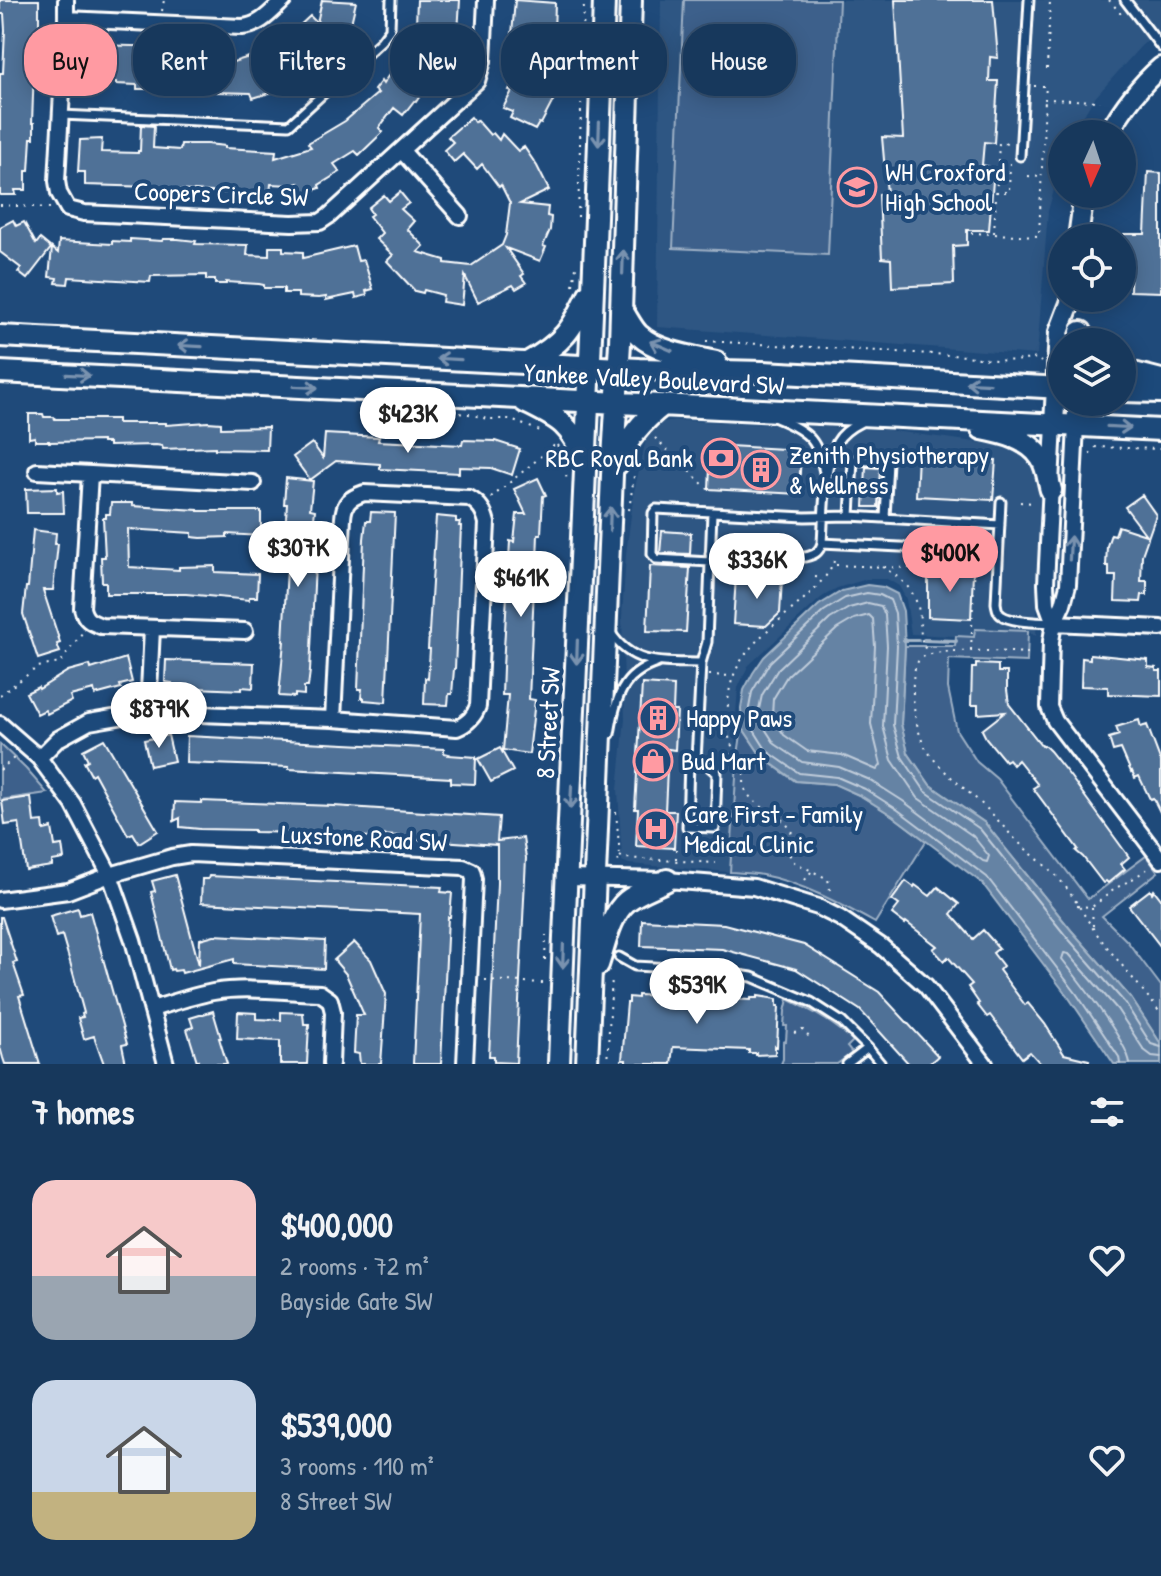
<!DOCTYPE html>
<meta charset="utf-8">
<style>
body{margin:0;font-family:"Patrick Hand",sans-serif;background:#244365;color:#f1f3f6;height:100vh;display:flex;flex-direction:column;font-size:30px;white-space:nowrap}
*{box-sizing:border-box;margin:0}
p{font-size:26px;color:#9eacbb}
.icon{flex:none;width:44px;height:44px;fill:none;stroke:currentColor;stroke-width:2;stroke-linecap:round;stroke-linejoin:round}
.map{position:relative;height:1064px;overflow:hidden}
.panel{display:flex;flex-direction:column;background:#17385c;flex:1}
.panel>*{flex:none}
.guide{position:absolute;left:24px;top:24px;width:1114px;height:72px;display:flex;gap:16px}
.needle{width:52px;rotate:183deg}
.tools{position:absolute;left:1048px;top:120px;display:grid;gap:16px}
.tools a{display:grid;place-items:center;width:88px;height:88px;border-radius:50%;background:#17385c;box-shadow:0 4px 20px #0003,0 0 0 2px #365272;font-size:40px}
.price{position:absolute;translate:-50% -68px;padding:0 18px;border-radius:28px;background:#fff;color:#222;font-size:26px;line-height:52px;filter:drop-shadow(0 2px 4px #0008)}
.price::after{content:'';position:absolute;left:50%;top:48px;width:24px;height:18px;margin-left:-12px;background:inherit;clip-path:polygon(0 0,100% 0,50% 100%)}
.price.selected{background:#ff9aa2;color:#111}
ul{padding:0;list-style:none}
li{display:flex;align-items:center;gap:24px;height:200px;padding:0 32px}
li span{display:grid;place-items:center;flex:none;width:224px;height:160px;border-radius:24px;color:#555}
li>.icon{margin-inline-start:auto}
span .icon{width:96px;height:96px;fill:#fffc;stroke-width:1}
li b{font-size:34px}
h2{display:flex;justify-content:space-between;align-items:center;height:96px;padding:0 32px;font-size:34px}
.chip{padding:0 28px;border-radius:32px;background:#17385c;box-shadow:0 4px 20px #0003,0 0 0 2px #365272;font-size:28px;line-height:72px}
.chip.selected{background:#ff9aa2;color:#111}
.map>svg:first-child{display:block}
.built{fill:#2e5683}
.green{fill:#3c618b;stroke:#9eb0c5;stroke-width:2}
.water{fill:#6583a4;stroke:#a3b5c8;stroke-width:2}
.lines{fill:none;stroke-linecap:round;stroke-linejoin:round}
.shore{stroke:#c1cddb;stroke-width:2}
.stream{stroke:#a3b5c8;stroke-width:4}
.building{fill:#507197;stroke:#fff;stroke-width:2}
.service-casing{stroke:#fff;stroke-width:13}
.minor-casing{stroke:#fff;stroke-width:20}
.tertiary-casing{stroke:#fff;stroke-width:24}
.secondary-casing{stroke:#fff;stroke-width:26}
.path{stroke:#fff;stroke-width:2;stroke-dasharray:2 6;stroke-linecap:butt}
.service{stroke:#1f4a7a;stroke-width:7}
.minor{stroke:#1f4a7a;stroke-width:14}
.tertiary{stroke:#1f4a7a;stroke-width:18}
.secondary{stroke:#1f4a7a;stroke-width:20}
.oneway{stroke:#7992af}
.labels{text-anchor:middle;stroke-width:8;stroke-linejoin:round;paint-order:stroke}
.poi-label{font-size:26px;fill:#fff;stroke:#1f4a7a;text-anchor:start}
.street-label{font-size:26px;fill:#fff;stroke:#1f4a7a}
</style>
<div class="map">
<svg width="1161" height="1064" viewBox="0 0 1161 1064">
<rect width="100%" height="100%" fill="#1f4a7a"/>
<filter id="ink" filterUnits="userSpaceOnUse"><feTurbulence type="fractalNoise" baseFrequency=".0125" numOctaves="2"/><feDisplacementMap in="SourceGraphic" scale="16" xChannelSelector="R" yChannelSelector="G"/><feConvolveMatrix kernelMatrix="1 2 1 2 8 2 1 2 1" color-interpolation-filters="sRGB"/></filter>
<g filter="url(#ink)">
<path class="built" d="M661,0H1161V28L1140,47L1092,101L1073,134H1062V162L1048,211L1037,355L657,327Z
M674,420L886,430L997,445L1024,455L1038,465L1042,489L1036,636L1028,631L975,629V637L911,634L906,599L899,586L887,579H867L837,588L822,597L748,666L738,688L736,714L737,762L730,872L629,864L622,861L618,789L625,719L622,617L626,554L634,492L647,435L663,422Z"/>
<path class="green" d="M684,0H839L828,255L673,248Z
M975,629L1028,631L1027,662L949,659L948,688L957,731L977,762L997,779L1088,899L1146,856L1158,872L1102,916L1127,941L1161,986V1044L1131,998L1071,930L985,823L930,785L908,753L901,724L905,646H955L956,636L974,637Z
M742,727L762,757L795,781L835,784L861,796L893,816L926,841L875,923C841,904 800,882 762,875C752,873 741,873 730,872L737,762Z
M0,744L26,769L47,793L0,800Z
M788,999C811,1010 835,1023 853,1041L847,1047L852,1053L837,1064H781L783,1059V1042L786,1041L787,1026H784L785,1012Z"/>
<path class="water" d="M867,585L883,587L897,594L903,611L905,646L901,724L908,753L930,785L985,823L1071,930L1131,998L1161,1044V1064H1114L1069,998L982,883L893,816L861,796L834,784L796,781L762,757L742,727L741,708L744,690L753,673L764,657L819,605L842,591Z"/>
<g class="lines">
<path class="shore" d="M868,603L881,606L885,615L887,646L883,726L892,760L918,798L973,836L989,856L987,862L983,861L903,801L870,780L839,767L802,762L775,744L760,721L759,709L762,695L778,669L830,619L849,608Z
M869,615L873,619L875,646L871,724L881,765L877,770L842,755L807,751L784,735L772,716L773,699L787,676L837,629L854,619Z
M1120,1064L1119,1057L1076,993L987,877L898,810L865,789L837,777L799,773L767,751L750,724L749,708L752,692L770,662L824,611L845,598L867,593L880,595L890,600L895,613L897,646L893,725L902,757L925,791L980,829L1065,935L1125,1003L1151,1044L1161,1047
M1130,1064C1129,1044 1077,978 1062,959L1064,953L1069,954L1117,1009L1144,1050L1152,1056L1161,1057"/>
<path class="stream" d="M904,640H918
M924,640L956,641"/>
</g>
<path class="building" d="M0,0H39V35L36,68H34L32,123H34V138H31L29,171H26V190H15L16,195H0V73H3L5,30L4,14H0Z
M322,0L356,2L352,19L351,24L324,50L322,48L296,71L299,84L253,98L251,93L216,92V89H193V83L159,82V86H151V89H137V85L116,84V82H84L83,78V54H92V45L213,48V53L230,54V63L291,44L284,37L296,27L297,28L310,16L317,23Z
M417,0H460L457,50L449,72L438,68L416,102L414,101L403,115L394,108L379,128L383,132L359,155L355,151L334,164L340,172L319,185L320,188L302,194L299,183L291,185L271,184L270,195L153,189V187L85,185V172H78L80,140L102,139L101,152L138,153V151H140L141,125L154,126L153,148L180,150L181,144H207L225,146V148L276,151L275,158L311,147L308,143L345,121L378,93L374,90L381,81L383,84L397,62L406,68L417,36H413L414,24H416Z
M515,0L555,3L554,33L559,34L558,56V66H553L552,87L555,88L551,94L555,97L541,124L539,123L535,130L510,118L513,112L503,108L512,91L509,90L517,75L518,47L511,46Z
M895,0H993L998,58L990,57L989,81H998L994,143L984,142L982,165L994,168L989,230H967V245L953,246L954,284L892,287L891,259L882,258L879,194H887L882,137L903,138Z
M471,117L475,122L477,120L490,135L493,133L499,140L502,134L518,151L524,147L537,166L549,190L520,204L548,207L547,216L551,217L550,230L543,246L546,247L540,261L506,248L524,274L521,276L526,283L516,289L513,285L478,302L465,276L462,305L442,302L443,295L424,290L423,293L415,291L387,261L393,255L376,239L382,233L369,216L372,214L368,208L384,195L389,201L400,192L409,203L401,209L414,221L407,229L424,246L418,252L445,260V263L471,266L502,245L506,235L510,203L501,185L499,187L482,164L477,169L463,154L454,162L444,150L453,142L448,137Z
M1148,172L1161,173V292L1130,291L1131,248H1124V234H1145Z
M13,220L16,226L24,222L36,244L40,239L51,248L27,279L18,272L21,268L0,252V227Z
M130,239L162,241L163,239H178L196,241L195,244L248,245L247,255L269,256V247H283V251L303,252V258L354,246L358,261L364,260L373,289L366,291L367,295L356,298L355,294L326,300V297L319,298L298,297V293H284V288H264V285L259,284L226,282V284H215V280H206V275L151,276L150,282L69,277L68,284L56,283L57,278L49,277L52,248L58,253L59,241L112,244V241L130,242Z
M29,414H43L44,417H54L55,419H117V423H166V425L208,422L221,423V428L268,427L267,450L215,449V447L163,449L162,446L156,445L109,446V443H102V441L49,442V441H35V437L29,438Z
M325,434L379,437L378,441L462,445L463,440L495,441L520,449L512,475L491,468L459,467V473L380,469V464L336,461L310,480L293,457L312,443L323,458Z
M711,445L801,450L799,494L709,489Z
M918,456L996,460L993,500L916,496Z
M866,467L880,468L878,507H864Z
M286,478L313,481L310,509L315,510L312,536L314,537L313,546H315V564L310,671L308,687H304V695L295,694V697L279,696L284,641H283L289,532H285L287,504H284Z
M538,478L546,495L543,496L541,534H538L536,588H534L529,699L535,700L529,754L503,750L508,695H502L503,667L510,541L514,542L517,514H526L514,489Z
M57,488V492L63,491L64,513H27L26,489Z
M1142,495L1156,515L1142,555L1141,581H1147V595H1142L1141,602L1115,601L1116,576H1109V566H1106L1107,546L1111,534L1115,535L1118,526L1146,535L1125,507Z
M111,503H132V506L198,510V511H261V536L227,534V537L201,538L192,537V533L128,529L129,567L179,570V567L215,566V572L258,574L257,597H249V600L186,594H106V582H102L101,557H105L103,518H106V514H110Z
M371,512L395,513L386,702L364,700V698H361L362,689H358L364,539L366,521H370Z
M436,516L456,518V522H460L459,526H461L455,669H454L452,694H449L448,705L424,704L425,678L428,679L430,649H428Z
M33,530L56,533L55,544H58L53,590H43L59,639L60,643L57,644L60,652L38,659L23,614L26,587H28Z
M662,531L691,533L690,554L660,553Z
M650,566L690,568L686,632L647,631Z
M928,569L973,572L971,619L928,617Z
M736,576L782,579L780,613L766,626L733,624Z
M1090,654L1148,660V667L1156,668V671H1161V696L1108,694V687L1081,686L1082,658L1090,659Z
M126,658L132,682L120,685L121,688L95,695L94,690L70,696L72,701L47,714L45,710L37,714L26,693L38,687L39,689L68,671L90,665L91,669Z
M166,660L254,663L253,688L242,687V690L172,687V683L165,682Z
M976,664L998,665V672H1007V690L1009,704L1042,746L1044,745L1050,751L1070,776L1129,857L1121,864L1125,869L1108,883L1106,881L1103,883L1083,857L1076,851L1078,849L1033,788L1038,785L1018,760L1013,765L1008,759L1005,761L986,738L982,730L1005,712L978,714V705H971L972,668H976Z
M642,684L674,686L673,711H677L675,750L668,749L665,811H676L674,848L636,846L638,809H635Z
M1139,720L1141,727L1147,725L1161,762V814L1153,798L1150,799L1139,776L1135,778L1132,771L1131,772L1121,749L1113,751L1109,738L1119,735L1116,727Z
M168,735L174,761L150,766L144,740Z
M187,736L444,749V753L449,754L448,755L476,757L475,784L451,783V778L289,769V767L186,763Z
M104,739L158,831L139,843L133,833L128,835L94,773L91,775L84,762L88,760L83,750Z
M500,748L513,771L491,782L478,759Z
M31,797L34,822L43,821L44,830L52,828L55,846L62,845L64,859L52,861V866L26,870L19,823L5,825L2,801Z
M202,801L334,806L499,817L497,841L523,838L526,858L516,1063L494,1062V1056H489L497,883V845L398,838V836L376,835V837L308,835V833L254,832V830L200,829L180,827V818L174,821L175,802L202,803Z
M175,875L199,965L200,939L214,935L325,941L324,969L234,964V959L182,973L181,970L174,971L173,969L170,970L151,892L155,891L152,881Z
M209,876L442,887L441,892L452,893L450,917H448L441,1064H413L420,914L201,903L202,879H208Z
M906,881L914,887L915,885L930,896L938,887L959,904L951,914L973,939L983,930L999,948L993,953L1003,966L999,970L1025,1005L1028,1003L1045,1024L1064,1054L1089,1060L1088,1064H1041L1030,1052L1022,1058L990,1015L987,1017L977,1004L979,1003L968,987L972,984L948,957L944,961L933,949L937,946L906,922L905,924L892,914L899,905L892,900Z
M1150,890L1152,893L1154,890L1161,899V947L1129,906Z
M78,908L80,915L90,912L127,1044L122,1045L126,1064H104L94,1036L84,1039L78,1018L83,1017L82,1014L84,1013L70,962L62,935L56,937L50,916Z
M0,917H2L17,962L13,963L24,995L19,996L40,1064H5L3,1058L0,1047Z
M642,920L724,924L804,945L879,992L938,1056L929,1064H909L860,1010L796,969L722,949L641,946Z
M354,942L371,960L386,994L381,1064H360L359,1054L354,1053L356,1015H364L346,974L334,960Z
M638,995L751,1000V998H758V996L777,999V1006H779L777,1047L775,1046V1054L756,1055V1053H749V1050L673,1047L671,1064H626V1060H622L627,1003H629V997L638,998Z
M213,1011L221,1038H219L227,1064H200L199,1060L197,1061L187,1029L193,1027L190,1018Z
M238,1012L256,1013V1019L281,1020V1012L303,1013L304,1024H309L307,1064H280V1041L237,1039Z"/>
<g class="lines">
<g class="service-casing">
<path id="service" d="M1125,0L1161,47
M61,115L289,125L381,41L390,29L391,0
M1020,156L1029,0
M776,418C811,432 819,442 825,478
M1001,502L996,603C997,608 997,612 1001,615C1011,623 1041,622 1054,623
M850,516L1000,525
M822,543L998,552
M710,553L805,557C814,555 819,553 822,543C824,515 823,467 837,442C842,433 851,427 861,422
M710,562L656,559L652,554L653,513L656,509L712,512
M611,633C633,667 665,662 701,663L707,642L712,512L805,517L850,516L853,460L888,462L885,518
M610,734C616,700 620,675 657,663
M696,761H703L717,773L715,828L687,827L689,761H696L701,663
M619,957L635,966L707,970L752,977L811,1002L842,1022L868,1048L881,1064
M847,1064L868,1048"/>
</g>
<g class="minor-casing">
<path id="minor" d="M284,0C271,12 260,26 242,27L66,19L57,181L59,193L68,209L84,213L292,223L320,222L329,216L477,81L483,61L486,0
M66,19V0
M402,151L460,216
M1054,424L1046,584L1047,604L1054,623
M1076,425L1068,585L1063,604L1054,623L1051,641L1049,707L1055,721L1161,860
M37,471L253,483
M90,474L82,608C85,620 90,622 101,626L245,631
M1054,623L1161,628
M148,712L152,628
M0,724L39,758L73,804L110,875L133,940L166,1064
M39,758L58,739L89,722L148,712L333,719L457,728C468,723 474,717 478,706L487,523C484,511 480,504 469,498L364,493C350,498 344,502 343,518L333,719
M567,878L667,880L754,887L818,907L840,918L881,946L926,986L985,1064
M0,900L68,891L110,875L172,857L191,854L463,867L472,871L474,879L465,1064
M152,1009C172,1003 192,996 213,992C248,986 285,992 320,993L330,1000L333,1012L331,1064"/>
</g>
<g class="tertiary-casing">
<path id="tertiary" d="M1108,134C1122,109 1139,86 1161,67
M1078,238L1084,194
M1054,424L1059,332L1072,298
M1076,425L1078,402"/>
</g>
<g class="secondary-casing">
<path id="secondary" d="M621,309C627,317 632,329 639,335C657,352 693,357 716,362
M1081,332L1085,342
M0,336L639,369L763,372L1062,388
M527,363C563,343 572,330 589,294
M1122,370L1161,380
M0,372L1161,430
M1122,391L1161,392
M525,402C557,418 571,423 583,458
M982,429C1003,433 1029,439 1041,458C1047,467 1048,480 1051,490
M617,464C628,438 641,422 663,405
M598,965C605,945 610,915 627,901C638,892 654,887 667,880
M559,1064C572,709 593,355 604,0
M587,1064L612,475L620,343L631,0"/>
</g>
<path class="path" d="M1109,0L1123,16
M162,11L164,0
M1047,69L1050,0
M1034,86H1046L1045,99L1100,101
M1028,176L1041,177
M996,192H1009L1010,162
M0,205L50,208
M578,217L584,0
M971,233L1039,236L1045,99
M994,233L999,143L1010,144
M573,285L576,267
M706,341L967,356C991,360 1013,363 1037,358L1041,362
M393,410L412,413L438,412
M444,412L469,414L487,419H508L543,432
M655,438L709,490
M557,445L563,457L567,481
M916,454L917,450
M1090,454L1096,447L1161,449
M491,498L556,444
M1020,502L1035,503
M629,510L635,469
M836,565L910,568
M882,567C904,579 919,594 920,621C921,633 920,642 927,651
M815,577L823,578
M971,650L975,561
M1028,653C1007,652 933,646 920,659C906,673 915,730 925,747C939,770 965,788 985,807C995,816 1004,828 1014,838C1025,849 1038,859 1050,870C1071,888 1083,916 1100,938C1120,964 1142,988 1161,1014
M709,675L731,676
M0,695L38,667L60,663L82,633
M713,754L735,755
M0,770L15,757
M616,812L620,856L617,865
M620,856L623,858L716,863
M676,859V845
M805,880L811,872
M830,890L828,879L794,862C786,852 787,843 792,831C788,826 785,821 779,818C768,810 753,804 746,791C742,782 746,770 742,761C740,756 734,752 732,746C726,733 727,717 728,704C730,646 782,624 817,586C826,576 834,568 835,555
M1077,906L1092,907L1116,888L1134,878L1150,867
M1092,908L1093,926
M545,960L546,935
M485,980L543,983
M794,1033L803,1030L809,1037
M607,1064L612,977"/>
<use href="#service" class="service"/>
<use href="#minor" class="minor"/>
<use href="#tertiary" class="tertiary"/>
<use href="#secondary" class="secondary"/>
</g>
<defs><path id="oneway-shaft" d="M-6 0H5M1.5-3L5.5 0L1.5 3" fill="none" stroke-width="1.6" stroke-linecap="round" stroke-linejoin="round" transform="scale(2)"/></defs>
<g class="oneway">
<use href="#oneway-shaft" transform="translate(599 134) rotate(92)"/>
<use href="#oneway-shaft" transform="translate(623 262) rotate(-88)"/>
<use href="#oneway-shaft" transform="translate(190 346) rotate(-177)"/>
<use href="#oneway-shaft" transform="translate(661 346) rotate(-157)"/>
<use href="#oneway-shaft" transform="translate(449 359) rotate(-177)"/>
<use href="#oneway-shaft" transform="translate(78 375) rotate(3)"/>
<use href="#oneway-shaft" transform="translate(978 383) rotate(-177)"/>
<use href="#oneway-shaft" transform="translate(306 387) rotate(3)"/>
<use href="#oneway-shaft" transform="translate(1119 427) rotate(3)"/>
<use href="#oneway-shaft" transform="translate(610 519) rotate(-88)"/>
<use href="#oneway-shaft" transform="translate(1070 548) rotate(-87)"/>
<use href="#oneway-shaft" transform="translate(577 652) rotate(92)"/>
<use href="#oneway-shaft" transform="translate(571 797) rotate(93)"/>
<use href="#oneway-shaft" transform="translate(563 956) rotate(92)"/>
</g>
</g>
<defs>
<g id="school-ring" transform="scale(2)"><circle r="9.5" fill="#1f4a7a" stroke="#ff9aa2" stroke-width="1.5"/><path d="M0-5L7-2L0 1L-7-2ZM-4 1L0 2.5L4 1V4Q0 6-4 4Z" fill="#ff9aa2"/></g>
<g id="bank-ring" transform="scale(2)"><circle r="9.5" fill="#1f4a7a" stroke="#ff9aa2" stroke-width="1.5"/><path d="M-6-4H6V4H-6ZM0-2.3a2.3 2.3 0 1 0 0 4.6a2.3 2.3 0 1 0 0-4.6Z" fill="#ff9aa2"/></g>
<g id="building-ring" transform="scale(2)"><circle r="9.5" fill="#1f4a7a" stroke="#ff9aa2" stroke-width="1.5"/><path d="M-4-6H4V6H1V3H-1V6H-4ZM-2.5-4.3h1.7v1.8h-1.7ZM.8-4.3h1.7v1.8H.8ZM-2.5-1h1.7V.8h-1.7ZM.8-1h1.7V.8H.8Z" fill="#ff9aa2"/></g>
<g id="shop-ring" transform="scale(2)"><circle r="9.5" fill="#1f4a7a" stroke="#ff9aa2" stroke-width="1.5"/><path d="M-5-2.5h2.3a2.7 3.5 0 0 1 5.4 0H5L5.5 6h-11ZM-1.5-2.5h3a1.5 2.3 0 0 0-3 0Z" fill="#ff9aa2"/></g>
<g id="hospital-ring" transform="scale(2)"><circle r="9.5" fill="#1f4a7a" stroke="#ff9aa2" stroke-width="1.5"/><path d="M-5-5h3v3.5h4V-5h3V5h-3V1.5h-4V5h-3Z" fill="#ff9aa2"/></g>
</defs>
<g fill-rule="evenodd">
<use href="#school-ring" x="857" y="187"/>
<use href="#bank-ring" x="721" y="458"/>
<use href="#building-ring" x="761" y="470"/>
<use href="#building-ring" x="658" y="718"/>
<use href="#shop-ring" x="653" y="761"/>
<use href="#hospital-ring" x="656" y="829"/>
</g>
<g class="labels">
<g class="poi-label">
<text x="885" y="181">WH Croxford<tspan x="885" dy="30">High School</tspan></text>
<text x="789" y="464">Zenith Physiotherapy<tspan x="789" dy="30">&amp; Wellness</tspan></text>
<text x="693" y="467" text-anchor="end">RBC Royal Bank</text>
<text x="686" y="727">Happy Paws</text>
<text x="681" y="770">Bud Mart</text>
<text x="684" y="823">Care First - Family<tspan x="684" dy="30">Medical Clinic</tspan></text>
</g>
<g class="street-label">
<text transform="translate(221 194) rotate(2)" y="9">Coopers Circle SW</text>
<text transform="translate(654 379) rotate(3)" y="9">Yankee Valley Boulevard SW</text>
<text transform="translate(548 723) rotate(-87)" y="9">8 Street SW</text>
<text transform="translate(364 838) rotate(3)" y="9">Luxstone Road SW</text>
</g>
</g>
</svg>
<div class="tools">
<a><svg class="needle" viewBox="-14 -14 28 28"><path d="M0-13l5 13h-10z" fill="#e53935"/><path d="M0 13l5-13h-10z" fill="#9eacbb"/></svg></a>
<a><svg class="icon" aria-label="locate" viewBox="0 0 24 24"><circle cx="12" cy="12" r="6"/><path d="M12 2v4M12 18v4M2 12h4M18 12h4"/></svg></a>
<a><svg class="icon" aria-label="layers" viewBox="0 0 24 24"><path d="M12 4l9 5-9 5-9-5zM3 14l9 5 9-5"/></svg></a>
</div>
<b class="price" style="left:408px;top:455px">$423K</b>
<b class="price" style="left:298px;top:589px">$307K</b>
<b class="price selected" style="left:950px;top:594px">$400K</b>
<b class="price" style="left:757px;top:601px">$336K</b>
<b class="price" style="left:521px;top:619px">$461K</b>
<b class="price" style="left:159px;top:750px">$879K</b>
<b class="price" style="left:697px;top:1026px">$539K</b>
<div class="guide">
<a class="chip selected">Buy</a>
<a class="chip">Rent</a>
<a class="chip">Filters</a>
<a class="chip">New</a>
<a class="chip">Apartment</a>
<a class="chip">House</a>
</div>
</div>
<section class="panel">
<h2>7 homes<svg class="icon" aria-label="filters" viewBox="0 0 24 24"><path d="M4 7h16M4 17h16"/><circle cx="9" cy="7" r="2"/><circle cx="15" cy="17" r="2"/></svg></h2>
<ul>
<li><span style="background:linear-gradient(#f6c9c9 60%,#9aa5b1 0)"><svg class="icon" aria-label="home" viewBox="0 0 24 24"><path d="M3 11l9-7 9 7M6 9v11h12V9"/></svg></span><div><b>$400,000</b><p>2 rooms · 72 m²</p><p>Bayside Gate SW</p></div><svg class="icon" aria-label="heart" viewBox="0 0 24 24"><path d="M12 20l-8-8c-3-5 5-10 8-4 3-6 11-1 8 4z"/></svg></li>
<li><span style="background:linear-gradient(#c9d6e8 70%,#c2b280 0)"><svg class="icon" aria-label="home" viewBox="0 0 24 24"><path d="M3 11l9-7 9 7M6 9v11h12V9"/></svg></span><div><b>$539,000</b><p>3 rooms · 110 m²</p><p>8 Street SW</p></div><svg class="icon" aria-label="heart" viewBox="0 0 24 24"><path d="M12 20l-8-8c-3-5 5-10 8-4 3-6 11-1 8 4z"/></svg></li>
</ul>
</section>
